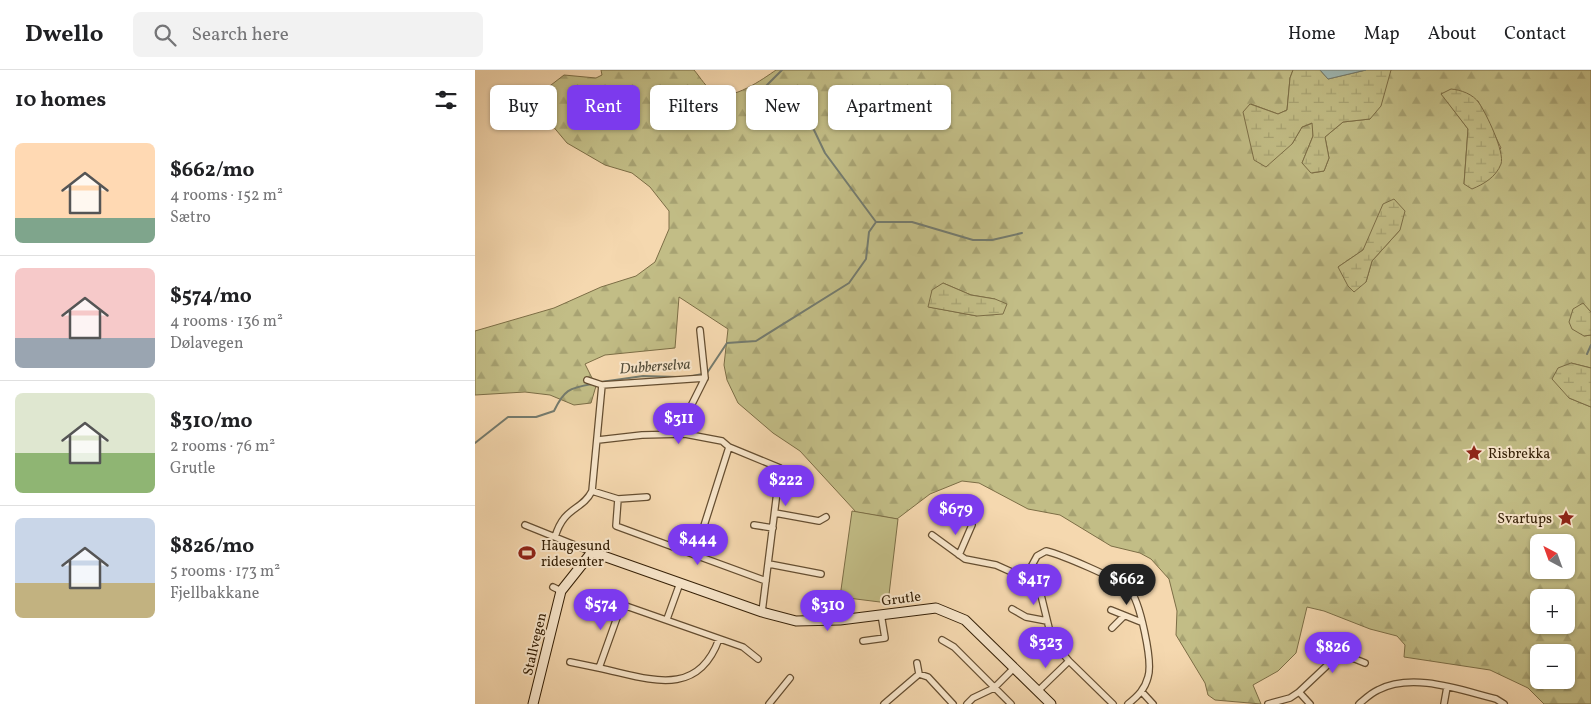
<!DOCTYPE html>
<meta charset="utf-8">
<style>
body{margin:0;font-family:Vollkorn,serif;background:#f2f2f2;color:#202124;height:100vh;display:flex;flex-direction:column;font-size:19px;white-space:nowrap}
*{box-sizing:border-box;margin:0}
p{font-size:16px;color:#757577}
.icon{flex:none;width:28px;height:28px;fill:none;stroke:currentColor;stroke-width:2;stroke-linecap:round;stroke-linejoin:round}
.map{position:relative;flex:1;overflow:hidden}
.side{display:flex;flex-direction:column;background:#fff;width:475px}
.side>*{flex:none}
.guide{position:absolute;left:15px;top:15px;width:475px;height:45px;display:flex;gap:10px}
.needle{width:32px;rotate:319deg}
.tools{position:absolute;left:1055px;top:464px;display:grid;gap:10px}
.tools a{display:grid;place-items:center;width:45px;height:45px;border-radius:8px;background:#fff;box-shadow:0 1px 4px #0004;font-size:25px}
.price{position:absolute;translate:-50% -42px;padding:0 11px;border-radius:18px;background:#7c3aed;color:#fff;font-size:16px;line-height:32px;filter:drop-shadow(0 1px 2px #0008)}
.price::after{content:'';position:absolute;left:50%;top:30px;width:15px;height:11px;margin-left:-8px;background:inherit;clip-path:polygon(0 0,100% 0,50% 100%)}
.price.current{background:#222;color:#fff}
ul{padding:0;list-style:none}
li{display:flex;align-items:center;gap:15px;height:125px;padding:0 15px}
li+li{border-top:1px solid #e0e0e0}
li span{display:grid;place-items:center;flex:none;width:140px;height:100px;border-radius:8px;color:#555}
li>.icon{margin-inline-start:auto}
span .icon{width:60px;height:60px;fill:#fffc;stroke-width:1}
li b{font-size:21px}
h2{display:flex;justify-content:space-between;align-items:center;height:60px;padding:0 15px;font-size:21px}
.chip{padding:0 18px;border-radius:8px;background:#fff;box-shadow:0 1px 4px #0004;font-size:18px;line-height:45px}
.chip.current{background:#7c3aed;color:#fff}
header{display:flex;align-items:center;gap:30px;box-sizing:border-box;height:70px;padding:0 25px;background:#fff;border-bottom:1px solid #e0e0e0}
header strong{font-size:24px}
nav{display:flex;gap:28px;margin-inline-start:auto;font-size:18px}
.search{width:350px;height:45px;background:#f2f2f2;display:flex;align-items:center;gap:12px;box-sizing:border-box;padding:0 18px;border-radius:8px;color:#757577;font-size:19px}
main{display:flex;flex:1;min-height:0}
.map>svg:first-child{display:block}
.forest{fill:url(#forest-firs);stroke:#7c6e46;fill-rule:evenodd}
.wetland{fill:url(#wetland-marsh);stroke:#7c6e46}
.garden{fill:#c2bd86;stroke:#7c6e46}
.water{fill:#9eb8b3;stroke:#747b6e}
.lines{fill:none;stroke-linecap:round;stroke-linejoin:round}
.stream{stroke:#747b6e;stroke-width:2}
.street-casing{stroke:#654e31;stroke-width:8}
.secondary-casing{stroke:#352007;stroke-width:11}
.street{stroke:#f8e6cb;stroke-width:5.5}
.secondary{stroke:#f8e6cb;stroke-width:9}
.labels{text-anchor:middle;stroke-width:4;stroke-linejoin:round;paint-order:stroke}
.poi-label{font-size:14px;fill:#352007;stroke:#f8e6cb;text-anchor:start}
.street-label{font-size:14px;fill:#352007;stroke:#f8e6cb}
.water-label{font-size:15px;font-style:italic;fill:#544e3b;stroke:#f8e6cb}
</style>
<header>
<strong>Dwello</strong>
<div class="search"><svg class="icon" aria-label="search" viewBox="0 0 24 24"><circle cx="10" cy="10" r="6"/><path d="M15 15l6 6"/></svg>Search here</div>
<nav><a>Home</a><a>Map</a><a>About</a><a>Contact</a></nav>
</header>
<main>
<section class="side">
<h2>10 homes<svg class="icon" aria-label="filters" viewBox="0 0 24 24"><path d="M4 7h16M4 17h16"/><circle cx="9" cy="7" r="2"/><circle cx="15" cy="17" r="2"/></svg></h2>
<ul>
<li><span style="background:linear-gradient(#ffd9b3 75%,#7fa58c 0)"><svg class="icon" aria-label="home" viewBox="0 0 24 24"><path d="M3 11l9-7 9 7M6 9v11h12V9"/></svg></span><div><b>$662/mo</b><p>4 rooms · 152 m²</p><p>Sætro</p></div></li>
<li><span style="background:linear-gradient(#f6c9c9 70%,#9aa5b1 0)"><svg class="icon" aria-label="home" viewBox="0 0 24 24"><path d="M3 11l9-7 9 7M6 9v11h12V9"/></svg></span><div><b>$574/mo</b><p>4 rooms · 136 m²</p><p>Dølavegen</p></div></li>
<li><span style="background:linear-gradient(#dfe7d0 60%,#8fb573 0)"><svg class="icon" aria-label="home" viewBox="0 0 24 24"><path d="M3 11l9-7 9 7M6 9v11h12V9"/></svg></span><div><b>$310/mo</b><p>2 rooms · 76 m²</p><p>Grutle</p></div></li>
<li><span style="background:linear-gradient(#c9d6e8 65%,#c2b280 0)"><svg class="icon" aria-label="home" viewBox="0 0 24 24"><path d="M3 11l9-7 9 7M6 9v11h12V9"/></svg></span><div><b>$826/mo</b><p>5 rooms · 173 m²</p><p>Fjellbakkane</p></div></li>
</ul>
</section>
<div class="map">
<svg width="1116" height="634" viewBox="0 0 1116 634">
<defs>
<pattern id="forest-firs" width="22" height="20" patternUnits="userSpaceOnUse" patternTransform="scale(1.25)"><rect width="22" height="20" fill="#c2bd86"/><path d="M5 1l3.5 6h-7zM16 11l3.5 6h-7z" fill="#a7a272"/></pattern>
<pattern id="wetland-marsh" width="20" height="14" patternUnits="userSpaceOnUse" patternTransform="scale(1.25)"><rect width="20" height="14" fill="#c2bd86"/><path d="M1 5h8M5 5V1M11 12h8M15 12V8" fill="none" stroke="#a7a272"/></pattern>
</defs>
<rect width="100%" height="100%" fill="#f5d8af"/>
<filter id="stains"><feTurbulence type="fractalNoise" baseFrequency=".004" numOctaves="4"/><feColorMatrix values="0 0 0 0 .2 0 0 0 0 .09 0 0 0 0 .02 0 0 0 .5 -.17"/></filter>
<radialGradient id="worn" r=".72"><stop offset=".6" stop-color="#630" stop-opacity="0"/><stop offset="1" stop-color="#630" stop-opacity=".3"/></radialGradient>
<path class="forest" d="M126,0H219C225,7 232,19 240,23C256,32 288,9 301,0H818L815,8L812,40L803,44L776,34L817,74L827,57L838,53V66L827,93L837,103L849,101L854,88L850,67L868,52L895,49L916,0H1116V242L1108,234L1109,266L1116,265V298L1096,293L1094,328L1116,337V634H1069L1053,618L1015,600L929,587L930,575L922,566L895,559L849,541L832,537L821,583L803,601L778,615L786,634L740,630L733,625L730,613L701,565L702,541L694,509L676,489L665,483L636,476L585,445L553,439L504,413L487,411L455,424L422,449L381,442L325,381L298,363L263,333L252,310L249,295L253,259L204,227L200,278L130,285L110,294L121,316L116,333L99,335L75,325L50,322L0,325V261L79,238L126,217L161,206L180,192L194,159V141L175,117L157,103L130,95L92,73L71,48L63,32V25L89,5L121,8L127,5ZM966,23L1003,31L1026,78L989,114L993,59ZM925,160L897,191L891,212L863,197L888,180L892,174ZM468,213L496,225L520,229L502,246L454,237ZM1064,472H1091V500H1064ZM1064,528H1091V555H1064ZM1064,582H1091V610H1064Z"/>
<path class="wetland" d="M818,0H845L853,9L891,0H916L906,36L895,49L868,52L850,67L854,88L849,101L836,103L827,93L838,66L837,53L827,57L817,74L791,97L779,90L768,42L775,34L803,44L812,40L815,8Z
M976,19C986,20 998,24 1004,33C1011,43 1030,82 1026,94C1021,107 1009,114 997,119L989,114L993,59L966,24Z
M919,129L930,141L925,160L897,191L891,212L879,222L873,216L863,197L888,180L908,134Z
M468,213L496,225L520,229L532,234L528,244L502,246L453,237L457,220Z
M1108,233L1116,242V265L1109,266L1097,259L1094,252L1098,239Z
M1096,293L1116,298V337L1094,328L1077,309L1083,298Z"/>
<path class="garden" d="M377,441L423,449L413,533L365,527Z"/>
<path class="water" d="M845,0H891L853,9Z"/>
<g class="lines">
<path class="stream" d="M307,0L291,16L311,39L339,60L350,83L401,152
M401,152H437L498,170H517L547,163
M1112,284L1116,275
M213,307L232,303L252,273L281,271L374,213L391,189L394,162L401,152
M126,312L168,306L203,307
M0,373L33,347H61L79,341C89,320 94,318 117,314"/>
<g class="street-casing">
<path id="street" d="M112,310L127,315
M210,364L247,371L254,377L305,398L287,542
M123,370L167,365L210,364L217,334L230,308
M117,421L143,429L172,427
M143,429L141,456L291,511
M482,442L497,455L484,485
M300,443L344,451L351,447
M50,455L117,482
M279,455L298,458
M457,465L490,489L521,495L550,508L559,515L565,521L576,566L583,578L594,591L638,634
M80,467C89,436 107,441 117,421L127,315L230,308L225,260
M220,484L254,377
M294,494L346,504
M550,508L562,486L571,481C587,485 642,508 654,519C665,530 678,592 673,607C670,619 663,626 653,634
M78,517L86,521
M537,539L551,547L572,551
M636,540L666,552
M192,549L205,513
M637,558L649,546
M244,569C222,630 172,608 124,598L144,542L151,536L268,577L283,589
M467,570L479,577L536,634
M388,571L410,568L406,544
M95,592L124,598
M442,593L444,604
M563,621L594,591
M667,622L678,634
M294,634L315,608
M409,634L444,604L453,607L478,634
M492,634L498,628L519,618L539,598
M793,634L815,628L824,622
M835,634L824,622L860,588L870,585L890,593
M884,634C890,629 896,623 903,620C938,602 985,620 1021,629L1029,634
M969,634L972,617"/>
</g>
<g class="secondary-casing">
<path id="secondary" d="M58,634L86,521L117,482L287,542L321,551L365,550L461,538L490,550L576,634"/>
</g>
<use href="#street" class="street"/>
<use href="#secondary" class="secondary"/>
</g>
<defs>
<g id="sight-bare" transform="scale(1.35)"><path d="M0-6L1.8-2.2L6-1.7L2.9 1.2L3.7 5.4L0 3.3L-3.7 5.4L-2.9 1.2L-6-1.7L-1.8-2.2Z" fill="#8f2418" stroke="#f8e6cb" stroke-width="2.5" paint-order="stroke"/></g>
<g id="stadium-bare" transform="scale(1.35)"><path d="M0-5a6.5 5 0 1 0 0 10a6.5 5 0 1 0 0-10ZM-3.5-1.8h7v3.6h-7Z" fill="#8f2418" stroke="#f8e6cb" stroke-width="2.5" paint-order="stroke"/></g>
</defs>
<g fill-rule="evenodd">
<use href="#sight-bare" x="999" y="383"/>
<use href="#sight-bare" x="1091" y="448"/>
<use href="#stadium-bare" x="52" y="483"/>
</g>
<g class="labels">
<g class="poi-label">
<text x="1013" y="388">Risbrekka</text>
<text x="1077" y="453" text-anchor="end">Svartups</text>
<text x="66" y="480">Haugesund<tspan x="66" dy="16">ridesenter</tspan></text>
</g>
<g class="street-label">
<text transform="translate(426 528) rotate(-7)" y="5">Grutle</text>
<text transform="translate(59 574) rotate(-77)" y="5">Stallvegen</text>
</g>
<g class="water-label">
<text transform="translate(180 296) rotate(-4)" y="5">Dubberselva</text>
</g>
</g>
<rect width="100%" height="100%" filter="url(#stains)"/>
<rect width="100%" height="100%" fill="url(#worn)"/>
</svg>
<div class="tools">
<a><svg class="needle" viewBox="-14 -14 28 28"><path d="M0-13l5 13h-10z" fill="#e53935"/><path d="M0 13l5-13h-10z" fill="#757577"/></svg></a>
<a>+</a>
<a>−</a>
</div>
<b class="price" style="left:204px;top:375px">$311</b>
<b class="price" style="left:311px;top:437px">$222</b>
<b class="price" style="left:481px;top:466px">$679</b>
<b class="price" style="left:223px;top:496px">$444</b>
<b class="price" style="left:559px;top:536px">$417</b>
<b class="price current" style="left:652px;top:536px">$662</b>
<b class="price" style="left:126px;top:561px">$574</b>
<b class="price" style="left:353px;top:562px">$310</b>
<b class="price" style="left:571px;top:599px">$323</b>
<b class="price" style="left:858px;top:604px">$826</b>
<div class="guide">
<a class="chip">Buy</a>
<a class="chip current">Rent</a>
<a class="chip">Filters</a>
<a class="chip">New</a>
<a class="chip">Apartment</a>
</div>
</div>
</main>
